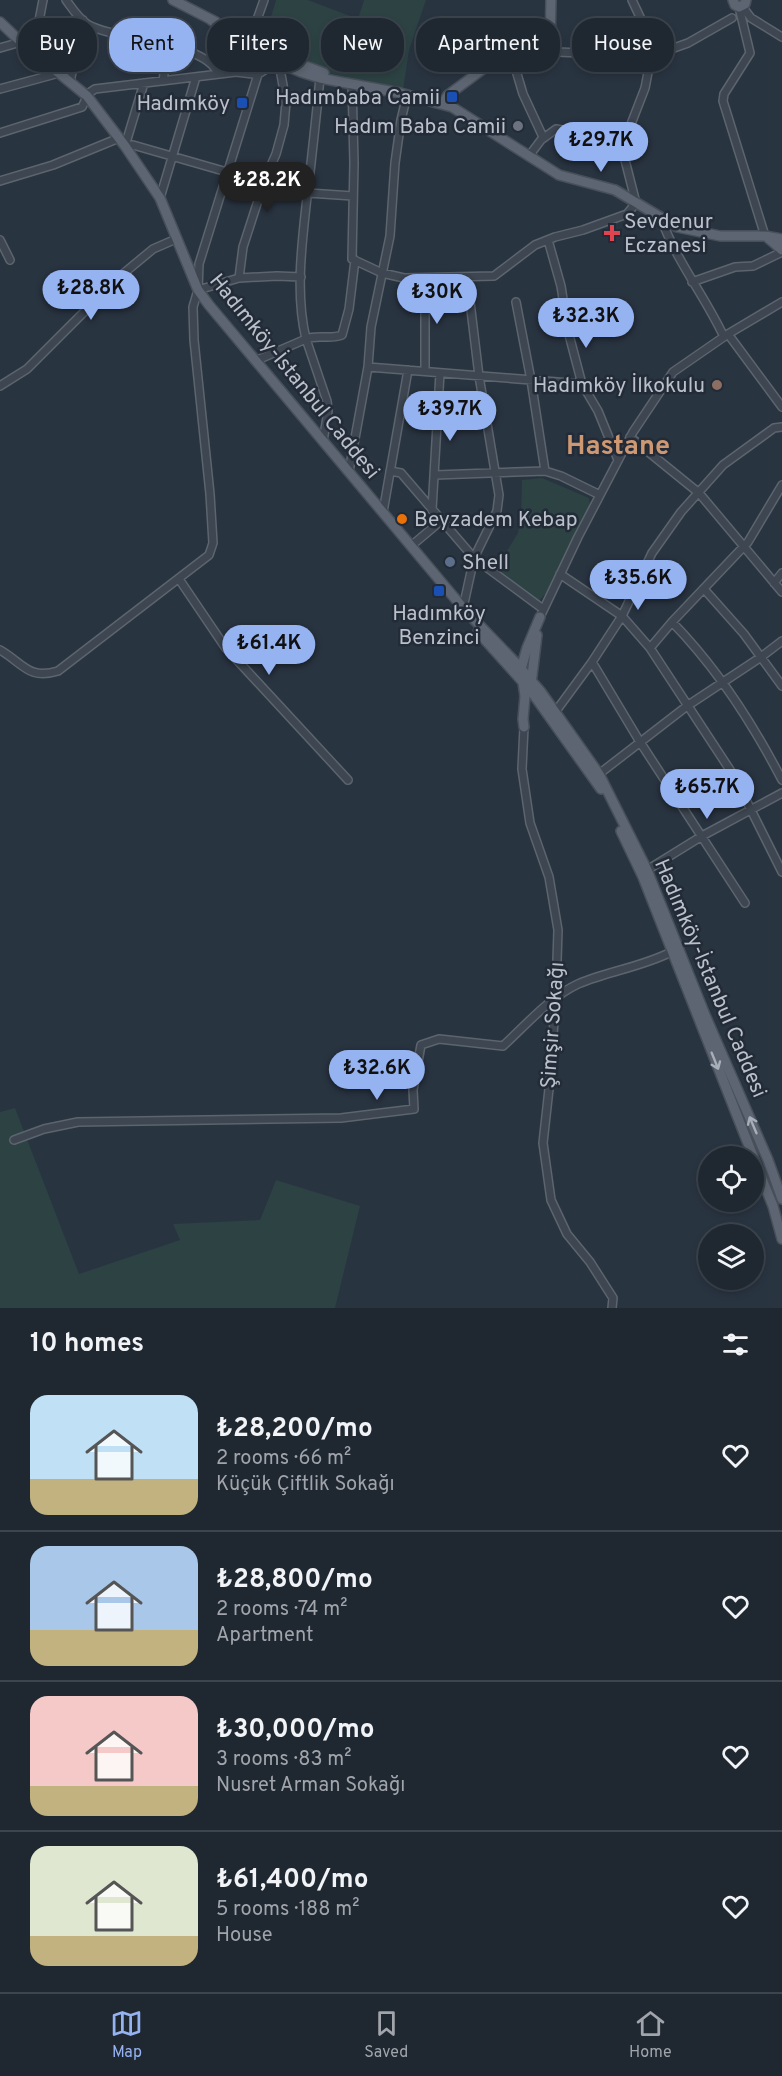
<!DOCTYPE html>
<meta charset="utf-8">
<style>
body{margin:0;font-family:Overpass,sans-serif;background:#272f39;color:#f1f3f6;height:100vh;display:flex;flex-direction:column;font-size:22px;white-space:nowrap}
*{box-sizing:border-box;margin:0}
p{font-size:20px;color:#a1a5ab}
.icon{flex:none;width:33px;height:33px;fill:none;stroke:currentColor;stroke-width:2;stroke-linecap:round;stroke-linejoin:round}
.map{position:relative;height:1308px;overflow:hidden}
.details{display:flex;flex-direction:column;background:#1f2731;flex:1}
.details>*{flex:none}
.banner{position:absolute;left:18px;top:18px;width:747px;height:54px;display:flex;gap:12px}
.tools{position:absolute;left:698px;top:1146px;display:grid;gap:12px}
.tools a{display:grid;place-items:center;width:66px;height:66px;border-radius:50%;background:#1f2731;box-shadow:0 3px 9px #0003,0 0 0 2px #3c444d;font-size:30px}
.price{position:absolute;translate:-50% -51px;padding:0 14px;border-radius:21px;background:#95b2f1;color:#111;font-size:20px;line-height:39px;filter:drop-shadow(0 2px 3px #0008)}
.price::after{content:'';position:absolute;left:50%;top:36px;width:18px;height:14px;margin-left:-9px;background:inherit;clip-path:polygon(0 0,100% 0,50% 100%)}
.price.selected{background:#222;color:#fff}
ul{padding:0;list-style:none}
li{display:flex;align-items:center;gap:18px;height:150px;padding:0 30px}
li+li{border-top:2px solid #3c444d}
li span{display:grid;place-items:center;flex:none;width:168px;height:120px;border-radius:18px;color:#555}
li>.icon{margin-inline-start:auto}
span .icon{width:72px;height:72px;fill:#fffc;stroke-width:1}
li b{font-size:26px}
h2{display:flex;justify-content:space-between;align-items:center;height:72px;padding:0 30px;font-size:26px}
.tag{padding:0 21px;border-radius:24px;background:#1f2731;box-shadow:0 3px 9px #0003,0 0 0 2px #3c444d;font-size:21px;line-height:54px}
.tag.selected{background:#95b2f1;color:#111}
.dock{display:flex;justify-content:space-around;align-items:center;height:84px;border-top:2px solid #3c444d;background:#1f2731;font-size:16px;color:#a1a5ab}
.dock a{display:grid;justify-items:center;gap:3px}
.dock .selected{color:#95b2f1}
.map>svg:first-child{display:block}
.green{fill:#2c4243}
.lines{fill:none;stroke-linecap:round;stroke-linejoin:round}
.minor-casing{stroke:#5c646e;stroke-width:10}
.major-casing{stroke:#474f5a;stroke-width:12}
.minor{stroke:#3d4651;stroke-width:7}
.major{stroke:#5c6571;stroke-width:9}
.oneway{stroke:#a8afb9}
.transit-dot{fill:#1a4fb4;stroke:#222b37;stroke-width:2}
.worship-dot{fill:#6b7280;stroke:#222b37;stroke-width:2}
.health-dot{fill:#e0444e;stroke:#222b37;stroke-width:2}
.education-dot{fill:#8d6e63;stroke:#222b37;stroke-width:2}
.food-dot{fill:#e8710a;stroke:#222b37;stroke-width:2}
.service-dot{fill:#5c6f8a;stroke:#222b37;stroke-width:2}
.labels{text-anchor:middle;stroke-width:5;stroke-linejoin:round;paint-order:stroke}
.poi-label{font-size:21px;fill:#bbc1cb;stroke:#222b37;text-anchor:end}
.street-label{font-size:21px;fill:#bbc1cb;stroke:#222b37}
.district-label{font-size:27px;font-weight:bold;fill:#ce9972;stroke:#222b37}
</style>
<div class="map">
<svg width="782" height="1308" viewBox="0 0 782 1308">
<rect width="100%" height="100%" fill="#293441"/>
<path class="green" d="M276,0H308L358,19L364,0H426L409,50L403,90L317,70L263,44Z
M542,478L589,498L590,504L548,591L537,603L496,569L518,533L521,517L522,480Z
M15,1108L79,1274L180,1240L173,1224L260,1220L276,1180L360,1206L335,1308H0V1112Z"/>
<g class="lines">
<g class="minor-casing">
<path id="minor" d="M66,0C72,8 78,18 87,24C115,41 206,41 218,74
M632,0L648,34L651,50
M742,6L751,18L782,37
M739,7L750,53L724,94L723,101L765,236
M250,39L264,0
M550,47L558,52L645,56
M0,48L21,42
M33,52L43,0
M657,54L688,43L732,18
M512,57L523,94L543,137
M254,71L255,62L260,53
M163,81L168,45
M70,82L83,20
M144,83L125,146L133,145L227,172
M352,83L354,163L352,259L382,273L404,278L494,276L535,245L555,237L583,230L627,214L636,203L625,160L626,137L645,88L650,62
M0,89L59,73
M0,133L82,107L89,93L95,89L236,72L253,74L247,52L240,41
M529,156L541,140L556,129L590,135L611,130L627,133
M229,167L265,179L309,185
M0,181L53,165L119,138
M308,193L353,196
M160,198L196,77
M661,218C676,261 705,296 724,337
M0,240L10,260
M548,240L561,286L568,331L582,384L598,411L618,460
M239,278L277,276L301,277
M425,278V371
M692,282L735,267L753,266L782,252
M198,290L239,278L243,247L265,179L276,154L284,125L286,102L280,69L281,64L269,67L260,73
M516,302L531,380L545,471
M728,334L782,407
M255,361L306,339C295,293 302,243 307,197C312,157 316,118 320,78
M368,367L582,384
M0,386L27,369L118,278L153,249L176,239
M630,437L699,493L782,592
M323,441L328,411L327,401L306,339C318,334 330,340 342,335L349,309L355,260
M349,471L368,367L371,327L390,236L395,163L401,120L407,95
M390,471L401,473L474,558L543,609
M436,475L545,471L561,476L600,495
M432,510L440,373
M383,512L408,370
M411,546L442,520
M560,574L622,616L650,648L734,776L782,872
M179,579L225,647L348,780
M774,583L782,573
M704,589L744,634L782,686
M463,608L474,558L497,511L499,495L479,376L467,277
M540,617L578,537L633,432L673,372L728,334L782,302
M672,622C716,667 753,724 782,780
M650,648L672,622L748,542L782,485
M0,650C23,663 28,680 58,671L209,555L213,543L210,494L194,340L193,307L198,290L199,264L264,55
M592,662L640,742L745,903
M556,711L592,662L622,616L652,553L681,512L723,465L774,428L782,427
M524,727L522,769L530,823L549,877L558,930L556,991L550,1080L543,1143L551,1200L567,1234L590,1262L613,1298L612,1308
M599,774L687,706L761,657L782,641
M647,870L702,836L782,793
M14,1140L44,1129L78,1122L341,1118L414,1109L413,1090L421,1045L439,1039L503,1046C526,1025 550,997 578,984C608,971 642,967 671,952"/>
</g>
<g class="major-casing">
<path id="major" d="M173,0L216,22
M733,0L735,5L739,7L745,4L746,0
M211,20L264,55L281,64L301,72L320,78L400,93L452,107L559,175L615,190L677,227L720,236H765L782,239
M0,22L21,42L87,96L125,146L160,198L198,290L209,305L463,608L514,661L541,692L599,774L647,870L705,1015L768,1160L782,1199
M239,34L286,59L324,73
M443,103L448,95L487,66L512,57L544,50L550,47L551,0
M767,237L782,250
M478,632L531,691L601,789
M531,684L537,635
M524,727L523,719L525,696L521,669L527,648L540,617
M621,831L643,877L753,1156
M753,1157L773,1206L782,1239"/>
</g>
<use href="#minor" class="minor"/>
<use href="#major" class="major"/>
</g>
<defs><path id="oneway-shaft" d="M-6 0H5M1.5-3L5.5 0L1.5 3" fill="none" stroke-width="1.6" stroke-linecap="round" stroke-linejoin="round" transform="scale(1.5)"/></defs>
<g class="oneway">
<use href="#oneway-shaft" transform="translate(715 1061) rotate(68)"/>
<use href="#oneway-shaft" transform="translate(753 1125) rotate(-113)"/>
</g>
<g class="transit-dot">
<rect x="446" y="91" width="12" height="12" rx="3"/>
<rect x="236" y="97" width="12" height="12" rx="3"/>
<rect x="433" y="585" width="12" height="12" rx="3"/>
</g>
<circle class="worship-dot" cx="518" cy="126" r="6"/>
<path class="health-dot" d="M609 224h6v6h6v6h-6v6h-6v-6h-6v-6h6z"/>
<circle class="education-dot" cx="717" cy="385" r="6"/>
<circle class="food-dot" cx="402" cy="519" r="6"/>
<circle class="service-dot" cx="450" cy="562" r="6"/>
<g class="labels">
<g class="poi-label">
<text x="440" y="104">Hadımbaba Camii</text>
<text x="230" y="110">Hadımköy</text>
<text x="506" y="133">Hadım Baba Camii</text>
<text x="624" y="228" text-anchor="start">Sevdenur<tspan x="624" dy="24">Eczanesi</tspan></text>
<text x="705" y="392">Hadımköy İlkokulu</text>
<text x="414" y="526" text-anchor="start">Beyzadem Kebap</text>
<text x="462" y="569" text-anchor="start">Shell</text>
<text x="439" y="620" text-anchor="middle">Hadımköy<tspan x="439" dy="24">Benzinci</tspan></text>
</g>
<g class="street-label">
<text transform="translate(295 376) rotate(51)" y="7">Hadımköy-İstanbul Caddesi</text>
<text transform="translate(711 978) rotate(67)" y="7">Hadımköy-İstanbul Caddesi</text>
<text transform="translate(552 1025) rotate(-86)" y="7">Şimşir Sokağı</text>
</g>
<g class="district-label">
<text x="618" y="454">Hastane</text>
</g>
</g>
</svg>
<div class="tools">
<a><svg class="icon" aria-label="locate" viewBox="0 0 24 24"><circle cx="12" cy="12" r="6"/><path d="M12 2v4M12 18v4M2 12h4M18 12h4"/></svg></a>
<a><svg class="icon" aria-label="layers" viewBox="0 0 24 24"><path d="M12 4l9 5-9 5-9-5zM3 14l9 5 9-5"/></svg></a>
</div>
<b class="price" style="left:601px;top:173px">₺29.7K</b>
<b class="price selected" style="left:267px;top:213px">₺28.2K</b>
<b class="price" style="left:91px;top:321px">₺28.8K</b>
<b class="price" style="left:437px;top:325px">₺30K</b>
<b class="price" style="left:586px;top:349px">₺32.3K</b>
<b class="price" style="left:450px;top:442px">₺39.7K</b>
<b class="price" style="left:638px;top:611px">₺35.6K</b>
<b class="price" style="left:269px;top:676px">₺61.4K</b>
<b class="price" style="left:707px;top:820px">₺65.7K</b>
<b class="price" style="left:377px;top:1101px">₺32.6K</b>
<div class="banner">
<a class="tag">Buy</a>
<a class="tag selected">Rent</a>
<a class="tag">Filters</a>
<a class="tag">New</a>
<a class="tag">Apartment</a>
<a class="tag">House</a>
</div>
</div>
<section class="details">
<h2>10 homes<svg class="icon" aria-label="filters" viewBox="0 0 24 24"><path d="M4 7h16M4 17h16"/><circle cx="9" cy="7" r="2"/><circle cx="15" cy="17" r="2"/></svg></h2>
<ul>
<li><span style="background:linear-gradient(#bfe0f5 70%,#c2b280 0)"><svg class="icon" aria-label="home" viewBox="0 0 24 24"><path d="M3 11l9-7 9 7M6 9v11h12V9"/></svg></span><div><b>₺28,200/mo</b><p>2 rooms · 66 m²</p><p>Küçük Çiftlik Sokağı</p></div><svg class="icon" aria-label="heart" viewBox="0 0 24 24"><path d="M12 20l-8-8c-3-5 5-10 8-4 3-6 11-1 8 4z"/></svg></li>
<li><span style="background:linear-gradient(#a9c7e8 70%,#c2b280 0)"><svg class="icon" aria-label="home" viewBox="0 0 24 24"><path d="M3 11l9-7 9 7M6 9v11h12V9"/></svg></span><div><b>₺28,800/mo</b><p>2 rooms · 74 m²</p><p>Apartment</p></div><svg class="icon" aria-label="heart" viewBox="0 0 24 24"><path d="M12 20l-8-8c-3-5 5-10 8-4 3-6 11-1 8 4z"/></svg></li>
<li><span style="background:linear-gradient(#f6c9c9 75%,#c2b280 0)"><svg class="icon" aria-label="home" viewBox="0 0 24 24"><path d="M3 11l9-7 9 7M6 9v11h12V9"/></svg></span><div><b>₺30,000/mo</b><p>3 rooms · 83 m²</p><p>Nusret Arman Sokağı</p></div><svg class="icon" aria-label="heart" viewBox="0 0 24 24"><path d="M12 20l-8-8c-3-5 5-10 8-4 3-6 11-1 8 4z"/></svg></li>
<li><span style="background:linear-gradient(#dfe7d0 75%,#c2b280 0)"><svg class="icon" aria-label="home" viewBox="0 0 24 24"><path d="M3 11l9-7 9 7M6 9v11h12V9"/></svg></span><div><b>₺61,400/mo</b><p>5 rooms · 188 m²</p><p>House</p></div><svg class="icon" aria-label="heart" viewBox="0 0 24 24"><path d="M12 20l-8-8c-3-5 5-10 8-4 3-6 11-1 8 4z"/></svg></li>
</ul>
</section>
<nav class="dock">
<a class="selected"><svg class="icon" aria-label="map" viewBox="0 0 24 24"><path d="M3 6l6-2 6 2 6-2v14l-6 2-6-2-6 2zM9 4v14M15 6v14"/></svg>Map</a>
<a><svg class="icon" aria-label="saved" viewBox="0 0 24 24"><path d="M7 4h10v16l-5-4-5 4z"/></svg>Saved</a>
<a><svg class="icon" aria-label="home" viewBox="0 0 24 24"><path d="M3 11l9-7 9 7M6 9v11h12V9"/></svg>Home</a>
</nav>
